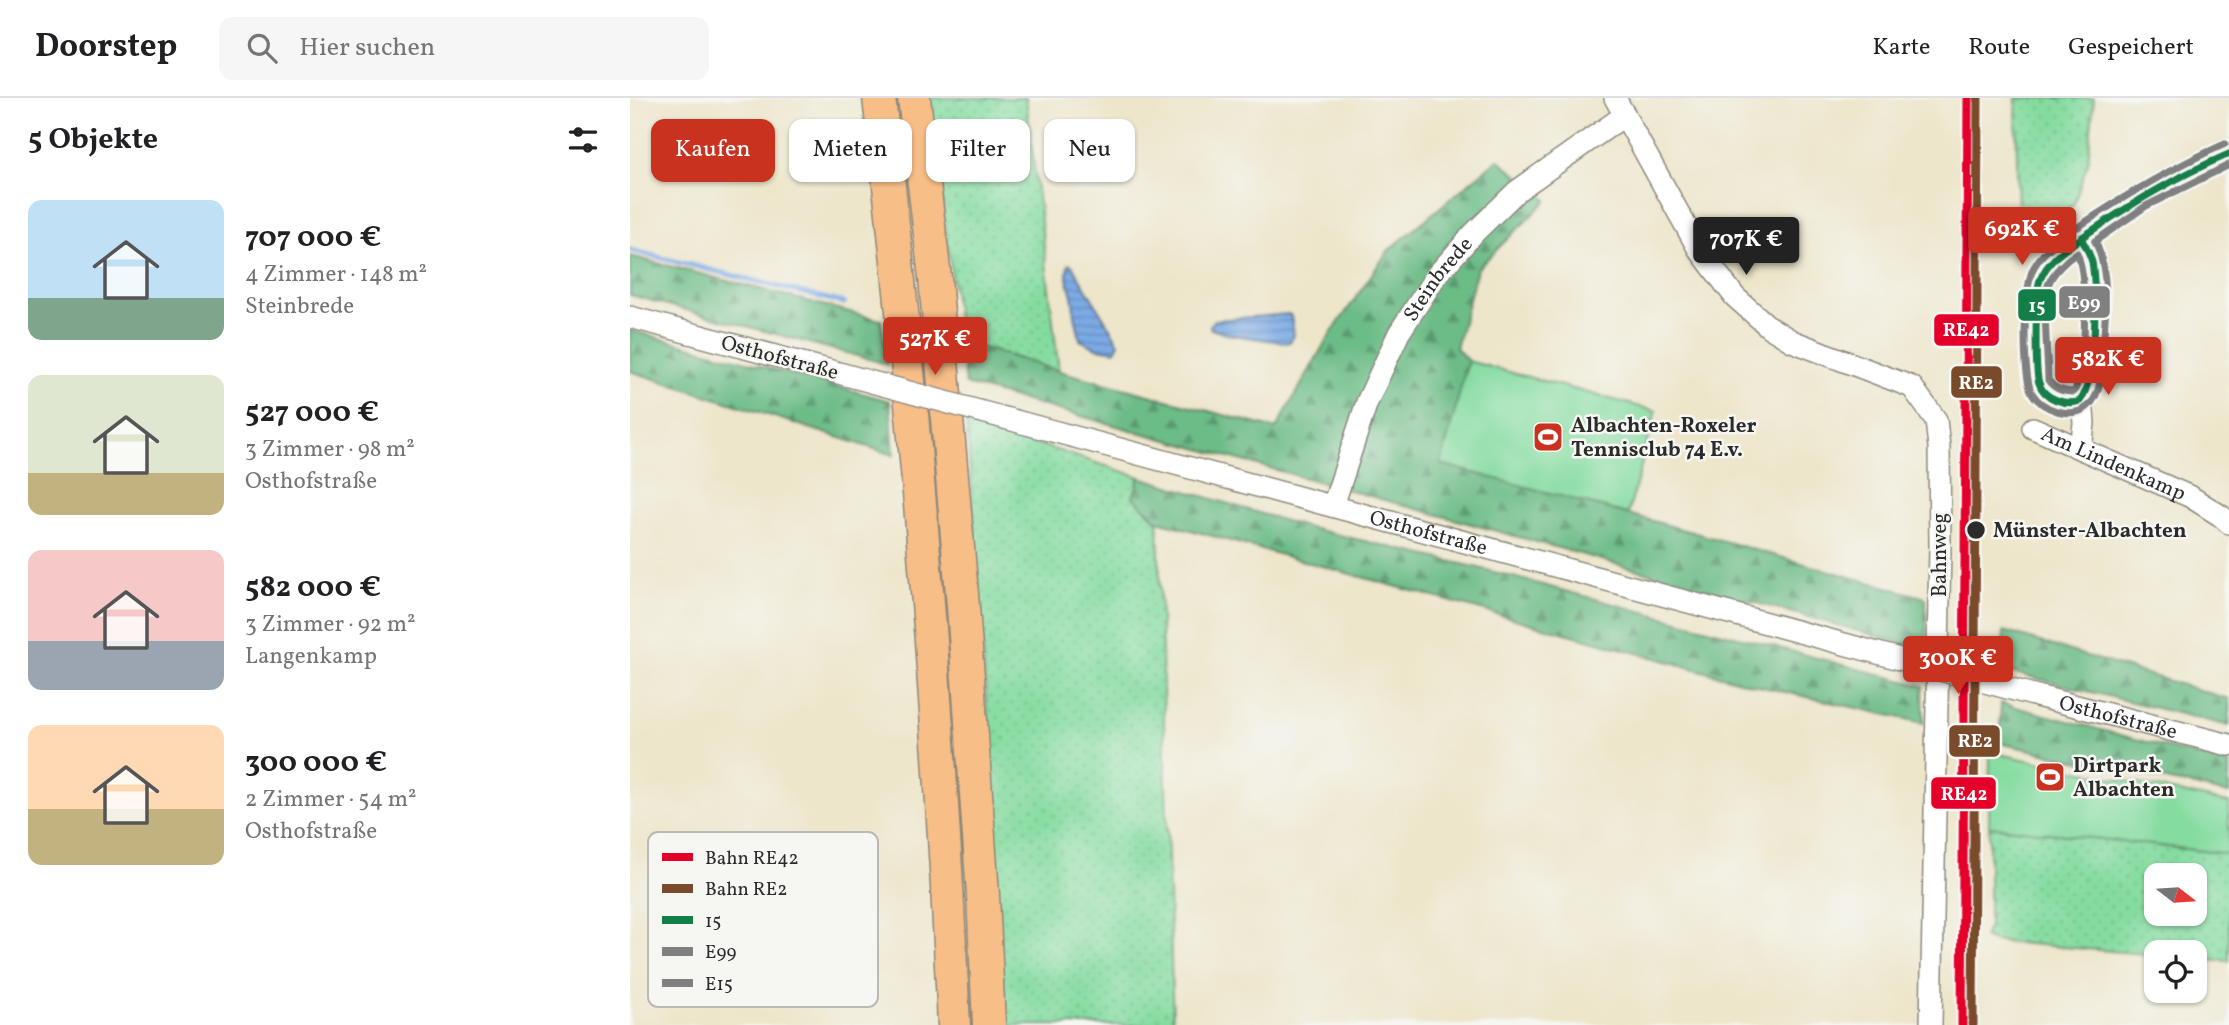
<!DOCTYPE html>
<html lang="de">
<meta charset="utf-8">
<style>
body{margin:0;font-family:Vollkorn,serif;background:#f6f6f6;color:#202124;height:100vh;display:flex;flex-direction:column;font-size:26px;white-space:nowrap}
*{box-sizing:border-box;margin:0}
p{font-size:23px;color:#757577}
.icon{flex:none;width:38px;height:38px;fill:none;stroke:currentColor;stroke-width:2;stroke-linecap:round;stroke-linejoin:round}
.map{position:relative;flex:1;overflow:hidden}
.sheet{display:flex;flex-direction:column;background:#fff;width:630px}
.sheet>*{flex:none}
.top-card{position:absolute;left:21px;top:21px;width:665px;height:63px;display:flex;gap:14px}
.needle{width:46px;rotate:107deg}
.tools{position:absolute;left:1514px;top:765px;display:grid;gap:14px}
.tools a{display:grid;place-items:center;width:63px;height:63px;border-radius:14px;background:#fff;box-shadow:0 2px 5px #0004;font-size:35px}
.price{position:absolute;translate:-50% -60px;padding:0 16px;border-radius:7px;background:#c8321e;color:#fff;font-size:23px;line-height:46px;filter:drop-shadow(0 2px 4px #0008)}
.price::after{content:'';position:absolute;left:50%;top:42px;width:21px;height:16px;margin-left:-10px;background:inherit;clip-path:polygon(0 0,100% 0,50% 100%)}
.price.on{background:#222;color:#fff}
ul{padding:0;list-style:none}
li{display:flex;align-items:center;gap:21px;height:175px;padding:0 28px}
li span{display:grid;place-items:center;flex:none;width:196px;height:140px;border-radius:14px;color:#555}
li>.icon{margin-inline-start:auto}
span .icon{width:84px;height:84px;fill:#fffc;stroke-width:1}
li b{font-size:30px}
h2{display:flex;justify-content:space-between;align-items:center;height:84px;padding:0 28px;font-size:30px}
.tag{padding:0 24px;border-radius:14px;background:#fff;box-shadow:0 2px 5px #0004;font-size:24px;line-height:63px}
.tag.on{background:#c8321e;color:#fff}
header{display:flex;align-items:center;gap:42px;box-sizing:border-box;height:98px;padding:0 35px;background:#fff;border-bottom:2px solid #e0e0e0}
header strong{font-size:33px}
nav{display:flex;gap:38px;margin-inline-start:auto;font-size:24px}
.search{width:490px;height:63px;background:#f6f6f6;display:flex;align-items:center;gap:18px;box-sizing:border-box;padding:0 24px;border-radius:14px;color:#757577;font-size:26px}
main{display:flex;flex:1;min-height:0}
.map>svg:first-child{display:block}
.grass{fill:url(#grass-dots);stroke:#588466;stroke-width:2;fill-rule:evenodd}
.forest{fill:url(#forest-firs);stroke:#4c7458;stroke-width:2}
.park{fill:#85dca0;stroke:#588466;stroke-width:2}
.water{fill:url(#water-rules);stroke:#536b88;stroke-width:2}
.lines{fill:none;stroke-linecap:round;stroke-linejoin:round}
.stream{stroke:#7babe5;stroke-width:5}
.minor-casing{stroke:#8c887b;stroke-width:24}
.highway-casing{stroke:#8c887b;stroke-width:35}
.minor{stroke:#fff;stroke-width:21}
.highway{stroke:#f7be88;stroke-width:32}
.minor-bridge-casing{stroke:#8c887b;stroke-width:24;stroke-linecap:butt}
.minor-bridge{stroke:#fff;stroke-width:21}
.bus-1-casing{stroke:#f6f6f2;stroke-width:12}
.bus-2-casing{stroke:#f6f6f2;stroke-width:12}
.bus-3-casing{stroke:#f6f6f2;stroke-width:12}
.bus-1{stroke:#137e48;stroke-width:7}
.bus-2{stroke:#808080;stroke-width:7}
.bus-3{stroke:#808080;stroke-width:7}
.rail-1-casing{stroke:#f6f6f2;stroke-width:14}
.rail-2-casing{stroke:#f6f6f2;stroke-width:14}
.rail-1{stroke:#e4002b;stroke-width:9}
.rail-2{stroke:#7a4b2a;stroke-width:9}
.stop-dot{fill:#2b2b2b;stroke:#f6f6f2;stroke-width:2.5}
.labels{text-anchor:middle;stroke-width:5;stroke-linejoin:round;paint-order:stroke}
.street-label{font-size:21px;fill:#2b2b2b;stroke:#f6f6f2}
.poi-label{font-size:21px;font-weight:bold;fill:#2b2b2b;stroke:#f6f6f2;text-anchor:start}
.stop-label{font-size:21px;font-weight:bold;fill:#2b2b2b;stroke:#f6f6f2;text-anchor:start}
.key{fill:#f6f6f2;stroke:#b9b9b6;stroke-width:2}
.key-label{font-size:19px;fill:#2b2b2b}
.line-badge{stroke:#f6f6f2;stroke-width:2.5}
.badge-label{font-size:19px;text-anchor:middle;font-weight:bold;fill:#fff}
</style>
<header>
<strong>Doorstep</strong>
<div class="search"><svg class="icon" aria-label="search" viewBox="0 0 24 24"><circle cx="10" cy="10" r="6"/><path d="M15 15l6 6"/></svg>Hier suchen</div>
<nav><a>Karte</a><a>Route</a><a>Gespeichert</a></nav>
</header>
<main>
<section class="sheet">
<h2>5 Objekte<svg class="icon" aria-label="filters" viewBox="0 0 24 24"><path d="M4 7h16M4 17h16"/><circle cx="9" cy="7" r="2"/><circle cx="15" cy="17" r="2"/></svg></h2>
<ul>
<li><span style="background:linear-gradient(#bfe0f5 70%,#7fa58c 0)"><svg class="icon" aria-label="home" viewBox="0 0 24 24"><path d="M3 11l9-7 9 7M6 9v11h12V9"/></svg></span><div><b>707 000 €</b><p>4 Zimmer · 148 m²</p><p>Steinbrede</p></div></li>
<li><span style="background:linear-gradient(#dfe7d0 70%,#c2b280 0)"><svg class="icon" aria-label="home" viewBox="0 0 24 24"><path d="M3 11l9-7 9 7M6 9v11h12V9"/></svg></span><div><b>527 000 €</b><p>3 Zimmer · 98 m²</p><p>Osthofstraße</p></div></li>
<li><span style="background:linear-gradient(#f6c9c9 65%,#9aa5b1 0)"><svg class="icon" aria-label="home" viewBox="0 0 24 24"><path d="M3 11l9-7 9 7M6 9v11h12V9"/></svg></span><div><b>582 000 €</b><p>3 Zimmer · 92 m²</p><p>Langenkamp</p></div></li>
<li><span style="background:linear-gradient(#ffd9b3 60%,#c2b280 0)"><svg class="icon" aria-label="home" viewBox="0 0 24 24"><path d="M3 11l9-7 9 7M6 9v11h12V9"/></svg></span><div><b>300 000 €</b><p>2 Zimmer · 54 m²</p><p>Osthofstraße</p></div></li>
</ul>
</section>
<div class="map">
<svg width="1599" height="927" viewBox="0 0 1599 927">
<defs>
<pattern id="grass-dots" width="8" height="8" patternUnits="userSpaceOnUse" patternTransform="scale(1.75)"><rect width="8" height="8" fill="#85dca0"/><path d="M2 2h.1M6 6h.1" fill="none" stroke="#73bd8a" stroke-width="1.8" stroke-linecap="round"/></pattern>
<pattern id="forest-firs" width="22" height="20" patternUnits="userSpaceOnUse" patternTransform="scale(1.75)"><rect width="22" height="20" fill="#6cbc86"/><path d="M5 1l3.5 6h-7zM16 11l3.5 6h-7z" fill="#59996e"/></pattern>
<pattern id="water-rules" width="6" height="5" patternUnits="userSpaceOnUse" patternTransform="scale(1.75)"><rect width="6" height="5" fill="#7babe5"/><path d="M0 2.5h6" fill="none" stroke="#658bba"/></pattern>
</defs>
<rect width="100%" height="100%" fill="#f6f6f2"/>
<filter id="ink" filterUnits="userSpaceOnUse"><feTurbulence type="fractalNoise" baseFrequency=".0143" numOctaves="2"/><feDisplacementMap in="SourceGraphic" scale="14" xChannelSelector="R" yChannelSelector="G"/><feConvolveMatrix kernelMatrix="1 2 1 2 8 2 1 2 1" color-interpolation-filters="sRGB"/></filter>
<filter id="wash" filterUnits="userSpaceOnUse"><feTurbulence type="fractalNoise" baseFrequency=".00686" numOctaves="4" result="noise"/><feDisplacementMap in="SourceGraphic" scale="28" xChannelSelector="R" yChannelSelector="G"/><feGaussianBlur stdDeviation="1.57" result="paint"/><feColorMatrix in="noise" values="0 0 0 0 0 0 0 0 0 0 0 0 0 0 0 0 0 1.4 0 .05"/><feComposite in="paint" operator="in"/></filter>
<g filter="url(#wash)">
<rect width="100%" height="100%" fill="#ede6cb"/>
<path class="grass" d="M299,0H396L429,273L330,243Z
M1386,0H1464L1458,63L1444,106L1415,134L1405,138H1396L1388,122Z
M336,323L510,379L503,399L528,423L543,927H372C365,725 353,524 336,323Z
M1359,728L1599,756V863L1565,860L1564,854H1526V857L1363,843L1354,839L1359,828ZM1564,777V816H1526V777Z"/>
<path class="forest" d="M868,61L917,102L847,171L826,250L838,263L811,366L998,416L1296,500L1297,552L335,286L330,243L429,273L646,331L696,243L758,153Z
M0,158L251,222L257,266L0,197Z
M0,232L260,303L264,357L0,273Z
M510,379L675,429L849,470L1293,588L1294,625L1124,587L528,423L503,399Z
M1374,533L1599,601V628L1372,572Z
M1371,605L1599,666V696L1369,645Z"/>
<path class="park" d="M838,263L1026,313L998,416L811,366Z
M1360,654L1599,705V756L1359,728Z"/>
<path class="water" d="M439,166L442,167L489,245L485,253L467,250L450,242C448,229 444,217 443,204C442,191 433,179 439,166Z
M659,216L661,218L664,237L661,243L657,245L597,236L581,231L580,227L585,222Z"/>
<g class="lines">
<path class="stream" d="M0,152L214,205"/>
</g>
</g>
<g filter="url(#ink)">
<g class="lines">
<g class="minor-casing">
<g id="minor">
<path d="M985,0L1068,150L1105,199L1139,229L1162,243L1282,289L1306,322L1309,349L1310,448L1301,927"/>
<path d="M1451,139C1455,147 1460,155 1462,164C1466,183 1466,291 1452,301C1447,306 1439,305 1432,303C1420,301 1413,296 1408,284L1406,198L1408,185L1413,174L1430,154L1511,99L1564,71L1599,56"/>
<path d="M0,219L205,274"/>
<path id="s1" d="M393,325L1270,561"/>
<path id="s2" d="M1403,330L1561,399L1591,418L1599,425"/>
<path d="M1451,351L1454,325L1452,302"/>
<path id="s3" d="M703,408L737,304L769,235L806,178L844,135L887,93L995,17"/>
<path id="s4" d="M1407,598L1599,647"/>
</g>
</g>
<g class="highway-casing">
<path id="highway" d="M249,0C285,308 310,617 324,927
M284,0L305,180L333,508L353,797L359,927"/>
</g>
<use href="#minor" class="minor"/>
<use href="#highway" class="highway"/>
<g class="minor-bridge-casing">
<path id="minor-bridge" d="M205,274L393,325
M1270,561L1407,598"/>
</g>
<use href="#minor-bridge" class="minor-bridge"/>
<g class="bus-1-casing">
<path id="bus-1" d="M1451,140C1455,147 1460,156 1462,164C1467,192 1467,282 1450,303C1436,308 1414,301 1409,285C1405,274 1405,193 1410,182C1417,163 1435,151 1451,140Z
M1451,140C1501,106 1543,80 1599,56"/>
</g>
<g class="bus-2-casing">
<path id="bus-2" d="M1465,143L1516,108L1599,67
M1447,155C1458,178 1457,271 1444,294C1433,294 1424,291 1418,282C1418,259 1412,207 1418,187C1423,174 1436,162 1447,155Z"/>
</g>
<g class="bus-3-casing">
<path id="bus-3" d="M1448,129C1497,96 1541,70 1595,46
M1443,133C1428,143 1413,153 1404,169C1393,186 1392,279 1402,295C1408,305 1417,310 1427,313C1471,324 1472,280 1473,249C1476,215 1480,174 1465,143"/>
</g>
<use href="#bus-1" class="bus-1"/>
<use href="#bus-2" class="bus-2"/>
<use href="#bus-3" class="bus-3"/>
<g class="rail-1-casing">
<path id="rail-1" d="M1332,927L1338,0"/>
</g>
<g class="rail-2-casing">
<path id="rail-2" d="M1343,927L1348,0"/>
</g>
<use href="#rail-1" class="rail-1"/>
<use href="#rail-2" class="rail-2"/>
</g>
</g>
<defs>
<g id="stadium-square" transform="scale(1.575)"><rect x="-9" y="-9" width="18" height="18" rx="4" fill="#c8321e" stroke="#f6f6f2"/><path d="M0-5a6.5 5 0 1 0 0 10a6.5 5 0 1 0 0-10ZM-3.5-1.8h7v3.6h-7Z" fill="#fff"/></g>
</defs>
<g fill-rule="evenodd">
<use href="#stadium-square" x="918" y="339"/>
<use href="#stadium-square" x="1420" y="679"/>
</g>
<circle class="stop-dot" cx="1346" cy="432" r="10"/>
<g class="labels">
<g class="street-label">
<text dy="7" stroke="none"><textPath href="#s3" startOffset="252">Steinbrede</textPath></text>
<text transform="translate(150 259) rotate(15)" y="7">Osthofstraße</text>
<text dy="7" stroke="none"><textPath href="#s2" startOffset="88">Am Lindenkamp</textPath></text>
<text dy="7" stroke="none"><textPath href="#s1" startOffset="420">Osthofstraße</textPath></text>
<text transform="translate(1309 457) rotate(-90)" y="7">Bahnweg</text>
<text dy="7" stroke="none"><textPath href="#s4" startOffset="84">Osthofstraße</textPath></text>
</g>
<g class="poi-label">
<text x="941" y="334">Albachten-Roxeler<tspan x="941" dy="24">Tennisclub 74 E.v.</tspan></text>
<text x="1443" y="674">Dirtpark<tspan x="1443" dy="24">Albachten</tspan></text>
</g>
<g class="stop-label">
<text x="1363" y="439">Münster-Albachten</text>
</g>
</g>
<rect x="18" y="734" width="230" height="175" rx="10" class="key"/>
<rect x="32" y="755" width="31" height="8" fill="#e4002b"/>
<rect x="32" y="786" width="31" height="9" fill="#7a4b2a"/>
<rect x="32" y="818" width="31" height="8" fill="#137e48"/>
<rect x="32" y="849" width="31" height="9" fill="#808080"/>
<rect x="32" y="881" width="31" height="8" fill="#808080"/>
<g class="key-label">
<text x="75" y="766">Bahn RE42</text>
<text x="75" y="797">Bahn RE2</text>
<text x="75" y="829">15</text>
<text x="75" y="860">E99</text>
<text x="75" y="892">E15</text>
</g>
<g class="line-badge">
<rect x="1428" y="187" width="53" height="34" rx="7" fill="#808080"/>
<rect x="1387" y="190" width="40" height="34" rx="7" fill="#137e48"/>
<rect x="1303" y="215" width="67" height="34" rx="7" fill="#e4002b"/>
<rect x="1320" y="267" width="53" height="34" rx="7" fill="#7a4b2a"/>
<rect x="1318" y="626" width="53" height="34" rx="7" fill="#7a4b2a"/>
<rect x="1300" y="678" width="67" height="34" rx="7" fill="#e4002b"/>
</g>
<g class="badge-label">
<text x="1454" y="211">E99</text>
<text x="1407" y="214">15</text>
<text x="1336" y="238">RE42</text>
<text x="1346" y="291">RE2</text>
<text x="1345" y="649">RE2</text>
<text x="1334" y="702">RE42</text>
</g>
</svg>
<div class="tools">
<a><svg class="needle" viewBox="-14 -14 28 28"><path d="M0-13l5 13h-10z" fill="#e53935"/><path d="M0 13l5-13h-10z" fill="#757577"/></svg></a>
<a><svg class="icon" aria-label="locate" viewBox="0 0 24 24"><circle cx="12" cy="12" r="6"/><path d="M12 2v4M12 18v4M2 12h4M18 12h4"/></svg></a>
</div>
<b class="price" style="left:1392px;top:169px">692K €</b>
<b class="price on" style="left:1116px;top:179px">707K €</b>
<b class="price" style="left:305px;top:279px">527K €</b>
<b class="price" style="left:1478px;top:299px">582K €</b>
<b class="price" style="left:1328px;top:598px">300K €</b>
<div class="top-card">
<a class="tag on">Kaufen</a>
<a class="tag">Mieten</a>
<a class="tag">Filter</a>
<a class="tag">Neu</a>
</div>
</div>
</main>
